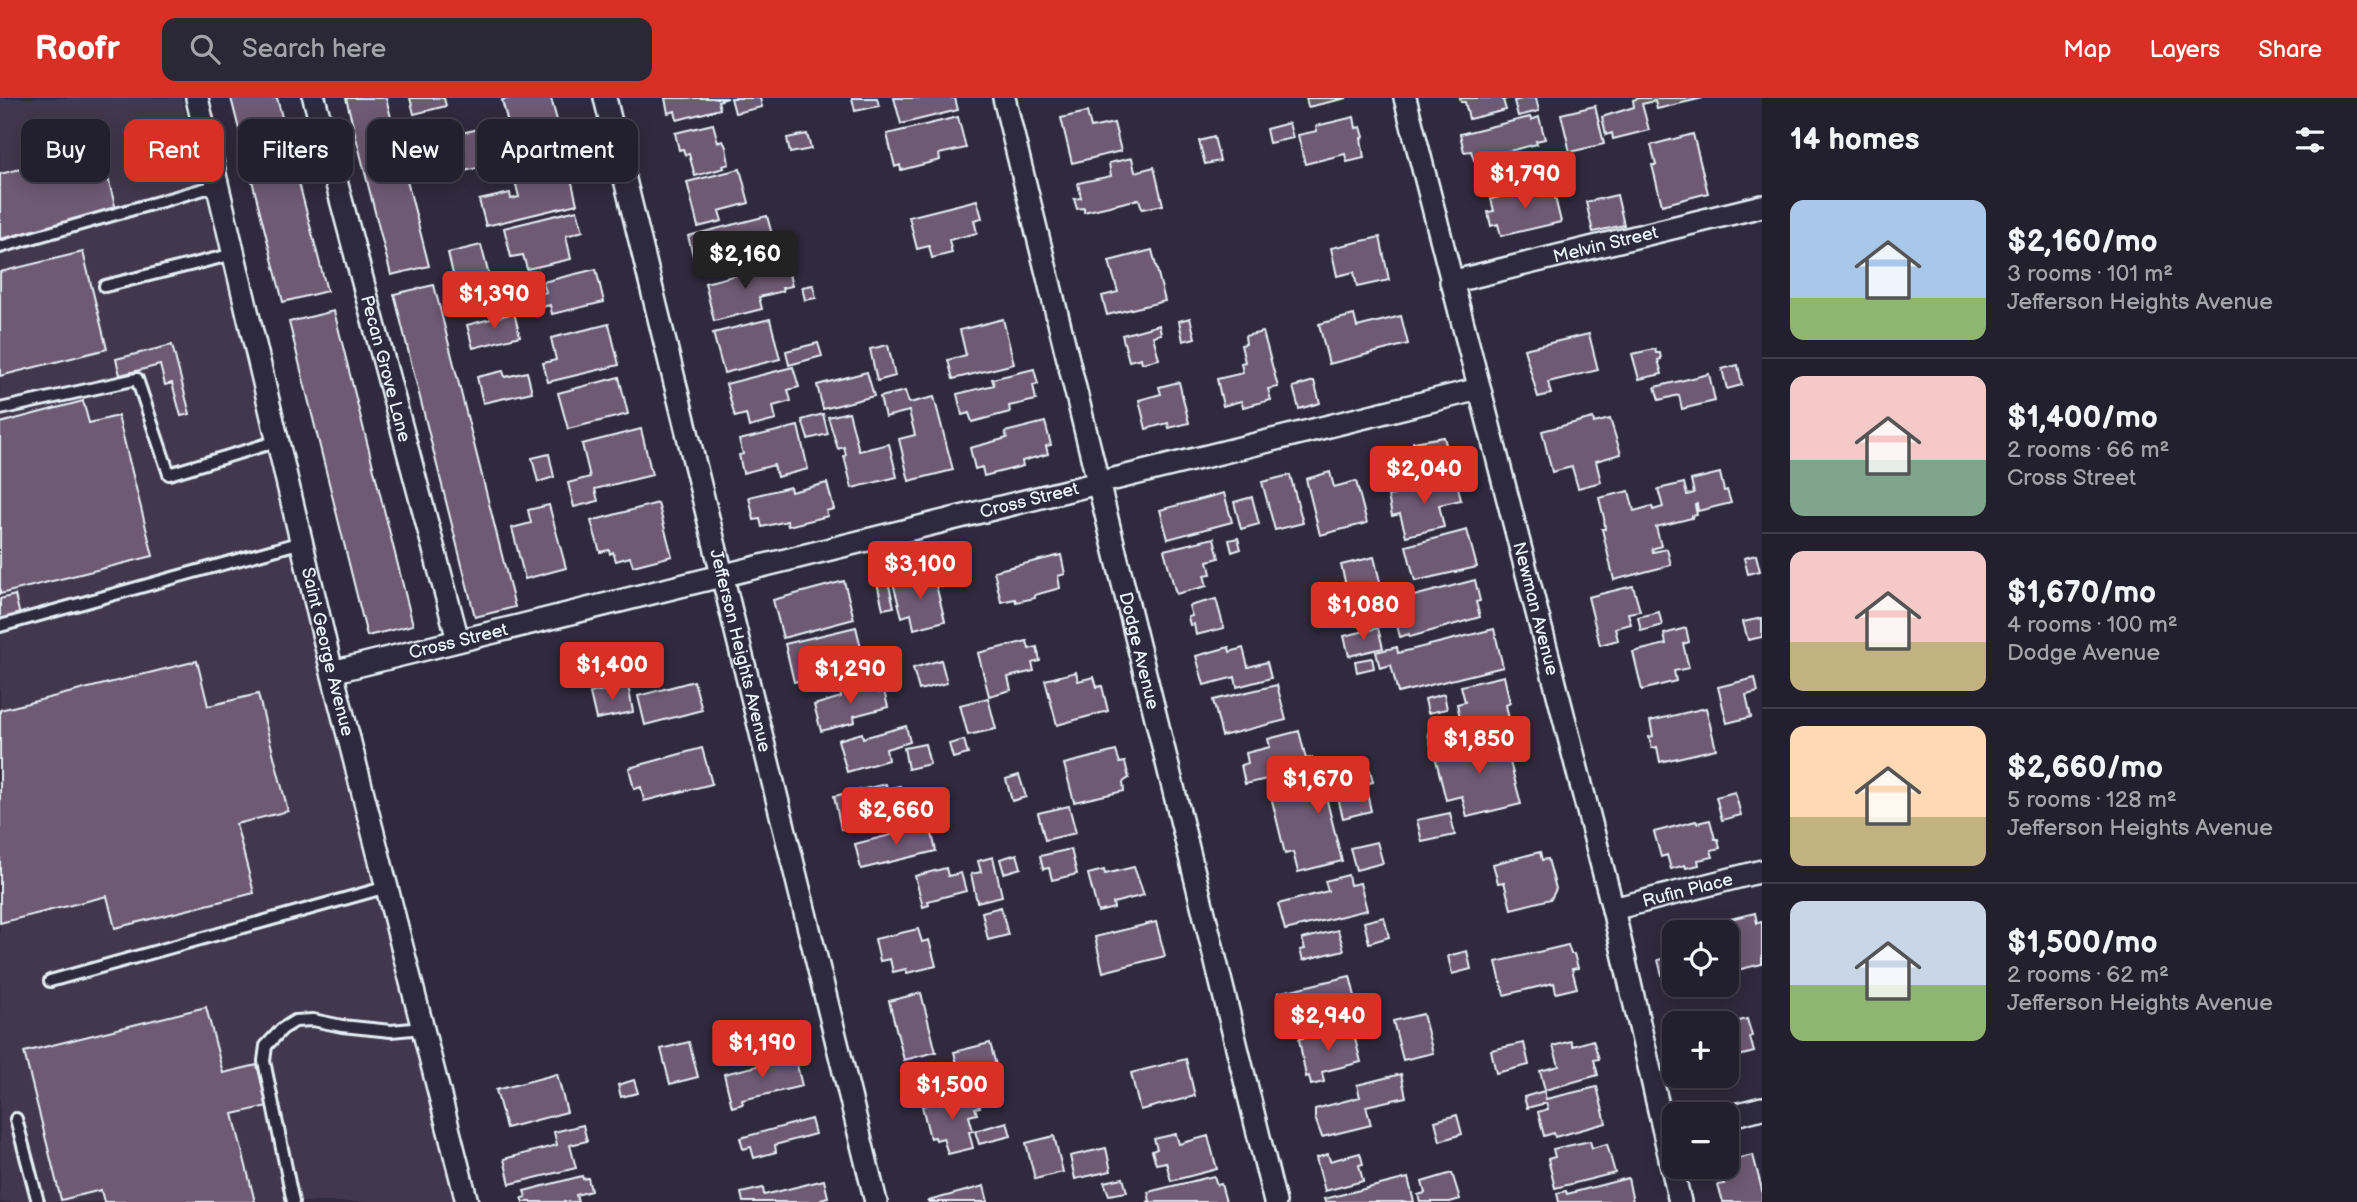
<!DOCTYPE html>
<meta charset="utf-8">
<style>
body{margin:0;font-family:"Balsamiq Sans",sans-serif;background:#2b2836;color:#f1f3f6;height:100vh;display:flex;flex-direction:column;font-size:26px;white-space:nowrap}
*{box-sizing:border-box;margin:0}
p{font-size:23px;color:#a3a3aa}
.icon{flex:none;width:38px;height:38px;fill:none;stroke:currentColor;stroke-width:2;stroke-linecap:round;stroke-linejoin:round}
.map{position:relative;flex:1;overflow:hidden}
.side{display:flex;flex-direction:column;background:#23202e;width:595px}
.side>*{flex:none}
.guide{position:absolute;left:21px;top:21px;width:665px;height:63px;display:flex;gap:14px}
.buttons{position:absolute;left:1662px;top:822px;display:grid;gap:14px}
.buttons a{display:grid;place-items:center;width:77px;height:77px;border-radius:14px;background:#23202e;box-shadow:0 4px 18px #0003,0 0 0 2px #403e4a;font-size:35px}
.price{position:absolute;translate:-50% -60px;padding:0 16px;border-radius:7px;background:#d93025;color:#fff;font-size:23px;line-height:46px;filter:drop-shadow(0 2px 4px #0008)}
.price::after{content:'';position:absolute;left:50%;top:42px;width:21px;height:16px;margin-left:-10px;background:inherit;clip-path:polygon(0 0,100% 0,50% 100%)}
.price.selected{background:#222;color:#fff}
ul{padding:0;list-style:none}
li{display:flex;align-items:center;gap:21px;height:175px;padding:0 28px}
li+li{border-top:2px solid #403e4a}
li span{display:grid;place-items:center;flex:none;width:196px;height:140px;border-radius:14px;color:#555}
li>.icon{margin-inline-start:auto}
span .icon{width:84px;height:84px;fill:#fffc;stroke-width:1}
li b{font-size:30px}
h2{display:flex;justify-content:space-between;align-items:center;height:84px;padding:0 28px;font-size:30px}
.chip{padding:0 24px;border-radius:14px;background:#23202e;box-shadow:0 4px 18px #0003,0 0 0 2px #403e4a;font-size:24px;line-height:63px}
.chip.selected{background:#d93025;color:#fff}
header{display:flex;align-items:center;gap:42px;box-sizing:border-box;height:98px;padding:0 35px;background:#d93025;color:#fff}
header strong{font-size:33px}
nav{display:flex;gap:38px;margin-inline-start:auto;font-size:24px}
.search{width:490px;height:63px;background:#2b2836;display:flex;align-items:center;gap:18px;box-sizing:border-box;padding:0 24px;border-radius:14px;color:#a3a3aa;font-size:26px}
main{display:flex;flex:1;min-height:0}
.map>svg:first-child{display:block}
.built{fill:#42384d}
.building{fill:#6e5a73;stroke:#e8f1f8;stroke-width:2}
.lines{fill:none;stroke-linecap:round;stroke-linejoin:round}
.lane-casing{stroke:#e8f1f8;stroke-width:16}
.street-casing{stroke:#e8f1f8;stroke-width:26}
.lane{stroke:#2f2a3d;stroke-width:10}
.street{stroke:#2f2a3d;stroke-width:21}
.labels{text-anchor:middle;stroke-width:6;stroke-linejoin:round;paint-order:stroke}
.street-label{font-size:18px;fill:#e8f1f8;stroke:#2f2a3d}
</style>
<header>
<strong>Roofr</strong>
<div class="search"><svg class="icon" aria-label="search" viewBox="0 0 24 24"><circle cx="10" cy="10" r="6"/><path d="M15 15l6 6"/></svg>Search here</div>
<nav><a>Map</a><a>Layers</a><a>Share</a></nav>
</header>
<main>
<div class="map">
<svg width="1762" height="1104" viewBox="0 0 1762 1104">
<rect width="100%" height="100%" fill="#2f2a3d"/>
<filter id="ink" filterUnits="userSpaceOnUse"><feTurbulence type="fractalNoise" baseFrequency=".0143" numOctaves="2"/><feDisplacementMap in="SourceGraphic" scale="14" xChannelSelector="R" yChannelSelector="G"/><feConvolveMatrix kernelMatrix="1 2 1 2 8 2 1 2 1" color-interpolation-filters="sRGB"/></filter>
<g filter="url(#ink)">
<path class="built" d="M0,0H182L455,1104H0Z"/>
<path class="building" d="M231,0H277L327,193L283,204Z
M346,0H386L429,168L391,177Z
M410,0H444L446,8L414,16Z
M511,0H551L562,41L515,53L502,2Z
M665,0H728L718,3L720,11L677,22L675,13L668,15Z
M731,0H760L762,9L735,15Z
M852,0H877L879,8L855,13Z
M894,0H955L958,12L901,26Z
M1306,0H1347L1308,9Z
M1460,0H1509L1503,2L1506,12L1469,21L1465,4H1461Z
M1525,0H1536L1539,13L1518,18L1514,3Z
M1639,0H1703L1657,11L1655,3L1642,6L1649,32L1613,41L1612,35L1606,37L1602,19L1634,9L1633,2Z
M1595,8L1604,46L1570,54L1561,16Z
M1087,14L1091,30L1114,25L1121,53L1072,65L1061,20Z
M958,19L966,50L939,56L940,62L901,72L900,67L895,69L887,36Z
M1354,19L1356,30L1361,29L1364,39L1361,40L1364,60L1347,64L1345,56L1305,66L1298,37L1317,33L1316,28Z
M1530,19L1531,22L1539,19L1545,41L1536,43L1537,46L1474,62L1471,53L1464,54L1460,36Z
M1289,25L1293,40L1269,45L1266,31Z
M713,26L718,44L723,43L726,49L729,66L723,68L724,70L695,78L689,56L685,57L683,51L679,52L675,35Z
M484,30L492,67L464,73L456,36Z
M807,36L811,51L790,55L787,40Z
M1693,36L1708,95L1662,107L1652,67H1656L1651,47Z
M1214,39L1220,63L1205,66L1199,43Z
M101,51L116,112L0,141V76Z
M566,59L577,106L486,128L479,102L510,95L511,101L519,99L512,71Z
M1132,60L1135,74L1154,69L1163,107L1142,111L1139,101L1084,114V110L1077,111L1074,101L1081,100L1078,85L1111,78L1109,65Z
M740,71L749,105L719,113L722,123L698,129L687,84Z
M1552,87L1561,124L1501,138L1498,126L1491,128L1488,114L1494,113L1491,101Z
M1617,97L1624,127L1593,134L1586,104Z
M977,102L982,120L974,122L977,135L949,142L952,155L932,160L929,148L917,151L909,119Z
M577,112L583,133L566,138L571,161L527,171L523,157L511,159L504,130Z
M767,118L774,144H770L773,154L753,159L754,162L728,169L726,161L696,169L688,138Z
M1380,139L1389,182L1357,189L1354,174L1337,178L1331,150Z
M481,147L491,185L457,193L448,155Z
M1152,152L1165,203L1107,217L1102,198L1118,194L1109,163Z
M83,154L107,251L0,278V174Z
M777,167L778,170L787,168L792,188L782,190L783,193L759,199L762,211L714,223L705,185Z
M596,171L604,204L552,216L550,207L542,209L538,196L546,194L543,184Z
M434,187L515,509L475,519L394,196Z
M813,187L816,200L805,202L802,189Z
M334,213L413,527L367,538L289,224Z
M514,215L520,238L473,250L467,227Z
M1354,217L1357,229L1401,218L1408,246L1329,266L1319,226Z
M1190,220L1195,240L1183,243L1179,223Z
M770,221L780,261L724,275L713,235Z
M1003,221L1014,266L953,281L948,262L966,257L960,232Z
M609,226L619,267L548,284L543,265L556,262L551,240Z
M1159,227L1161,236L1153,238L1159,261L1142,265L1141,260L1129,263L1122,237Z
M1263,234L1278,289L1268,291L1271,302L1243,309L1241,303L1223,308L1217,281L1243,275L1241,265L1245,264L1241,247L1246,246L1245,238Z
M1589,236L1598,272L1548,284L1551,296L1538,299L1524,251Z
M818,245L822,258L789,267L786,253Z
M172,247L190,316L181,318L172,285L165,287L160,267L120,277L116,261Z
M888,247L895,278L877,283L870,251Z
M1655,251L1656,255H1660L1661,261L1658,262L1662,276L1639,281L1632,256Z
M1738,267L1742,287L1727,291L1722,271Z
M793,269L799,289L788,292L791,303L773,308L776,322L749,329L746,316L735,319L726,286Z
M1034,271L1038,286L1033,287L1036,302L1009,308L1010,314L972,324L969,315L962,317L957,296L994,287L992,281Z
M503,273L505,279L527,274L532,294L483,305L477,279Z
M867,274L874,298L823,311L817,287Z
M1709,276L1715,303L1682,311L1679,297L1659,302L1655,289Z
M619,279L628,316L568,331L558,295Z
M1314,283L1320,305L1299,311L1293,289Z
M1179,284L1189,325L1169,330L1168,325L1146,331L1139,302L1161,296L1159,289Z
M905,293L909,305L934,299L953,372L909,383L899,341L915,337L909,313L885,319L880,299Z
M83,303L89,325L118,318L153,458L0,496V325Z
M849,314L859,353L889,346L897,379L852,390L844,358L846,357L844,349L838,351L828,319Z
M823,316L828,336L808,341L802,322Z
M1593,320L1594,325L1610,321L1621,356L1596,363L1601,384L1578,390L1572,369L1552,374L1542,333Z
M1045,324L1051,347L1046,348L1048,356L1022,363L1023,368L984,378L982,369L975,371L970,350L1007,340L1005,334Z
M798,328L808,371L777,379L774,367L743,375L739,357L743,356L739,342Z
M641,331L652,377L595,391L598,403L574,409L568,385L590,379L582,346Z
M1444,339L1452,369L1438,372L1439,375L1414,381L1413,378L1384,385L1377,356L1413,347V344Z
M549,356L554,379L538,384L532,360Z
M1330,374L1334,389L1356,383L1367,425L1320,437L1306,381Z
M1720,375L1724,393L1727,392L1731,405L1698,413L1697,406L1695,407L1697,417L1692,418V420L1656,429L1661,448L1652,451L1653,454L1667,451L1671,467L1614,482L1602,431H1605L1604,420L1599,400L1629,393L1634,413L1652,408L1653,412L1663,409L1658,391L1684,385L1687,397L1694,395L1691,382Z
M1290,377L1303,425L1275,432L1262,384Z
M1456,380L1461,402L1439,407L1444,429L1406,438L1400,416L1392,418L1388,398L1395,397V395Z
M827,385L834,411L826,413L828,418L788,428L787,423L762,429L760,421L754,422L749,399L790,389L791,394Z
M1224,395L1232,424L1168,441L1160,412Z
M1252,399L1259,426L1241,431L1234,404Z
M658,405L672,458L633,468L630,459L616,463L613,454L610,456L609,452L600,454L591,423Z
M549,407L566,470L525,481L512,430L531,425L528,412Z
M1467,432L1477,469L1415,483L1406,448Z
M1214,440L1219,460L1208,463L1211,476L1204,477L1207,488L1176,496L1164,452Z
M1238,440L1241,451L1232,454L1229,442Z
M1061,457L1065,476L1058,478L1060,490L1035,497V500L1016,504L1015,501L1001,504L994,473Z
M1756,457L1760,473L1748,476L1744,460Z
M1374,459L1384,500L1351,508L1341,467Z
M933,475L945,523L914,531L911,516L902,519L893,485Z
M1475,482L1480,503L1476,504L1480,519L1410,539L1409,536L1400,539L1391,504Z
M844,483L854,521L783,540L773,502Z
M888,483L894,509L883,511L877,485Z
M1633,488L1640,513L1628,515L1631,526L1615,530L1618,542L1600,547L1588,499Z
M15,497L20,518L0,523V501Z
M1216,501L1224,530L1196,537L1194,526L1190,527L1188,519L1192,518L1189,508Z
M1659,514L1662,527L1641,533L1638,519Z
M1762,520V539L1748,542L1743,524Z
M856,529L865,566L794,584L785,546Z
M1378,530L1383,550L1349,558L1344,538Z
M1686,530L1689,544L1683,546L1689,570L1674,573L1676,583L1642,592L1633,554L1666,546L1664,536Z
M1494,531L1503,569L1398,595L1391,567L1380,570L1376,554L1397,549L1398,555Z
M1027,543L1029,551L1037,549L1040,563L1032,565L1034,573L1008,579L1011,592L989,598L978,555Z
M1229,549L1230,554L1243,550L1248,569L1267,564L1271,580L1237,589L1235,579L1204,587L1196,558Z
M1372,560L1374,570L1357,574L1355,563Z
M941,562L947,585L919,592L913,570Z
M197,563L208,608L258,596L288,713L236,726L254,795L115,830L107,798L0,825V612Z
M1076,574L1078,583L1094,579L1097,589L1102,588L1108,613L1057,627L1045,582Z
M1504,578L1510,605L1506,607L1509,621L1463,633L1457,606L1465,604L1461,588Z
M1755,580L1758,594L1746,597L1751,619L1727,625L1718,589Z
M694,583L702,612L645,627L638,598Z
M875,583L878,595L884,593L888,609L854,618L855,624L821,633L814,607L841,599L840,593Z
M628,587L633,614L596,621L590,595Z
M1277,587L1286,622L1222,638L1213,602Z
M1444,596L1447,611L1428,615L1425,601Z
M988,600L996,631L968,637L960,607Z
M1706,610L1716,651L1660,664L1657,649L1652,650L1649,639L1653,638L1650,623Z
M906,628L910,644L886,651L888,662L847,674L838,642L862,635L863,640Z
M1454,628L1457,641L1431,647L1428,635Z
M1299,633L1306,661L1312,660L1316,674L1296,679L1292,668L1278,671L1280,678L1245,686L1241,667L1248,665L1246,655L1270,649L1268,641Z
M1503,637L1521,706L1467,719L1462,698L1446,702L1434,654Z
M964,642L968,656L953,660L949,646Z
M925,646L930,666L908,671L904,650Z
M702,650L712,686L644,703L641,689L634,691L629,670Z
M1116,653L1120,665L1125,664L1129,680L1123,684L1124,693L1074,704L1064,666Z
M1361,669L1362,675L1370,672L1373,684L1365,686L1371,713L1343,720L1336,692L1325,695L1342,763L1298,774L1293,754L1285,756L1270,694L1322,681V683L1333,681L1332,676Z
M1019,677L1026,699L1012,703L1006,681Z
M886,686L887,691L900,688L907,716L841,731L834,698Z
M1735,694L1741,717L1722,722L1716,699Z
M1069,708L1076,735L1045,742L1038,715Z
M1450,715L1455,737L1422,744L1417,722Z
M1710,722L1715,741H1718L1720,750L1711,752L1713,759L1698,762L1699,767L1686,770L1685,767L1671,771L1667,757L1661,759L1654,734L1696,723L1697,725Z
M930,727L936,753L861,771L855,746Z
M1377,744L1383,765L1356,772L1350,750Z
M1071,751L1077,776L1052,782L1049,770L1043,771L1040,758Z
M1540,754L1542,762L1548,761L1556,791L1551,801L1511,811L1504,784L1498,785L1493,766Z
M1017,756L1021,770L1004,775L1000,761Z
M993,759L1002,798L977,804L971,776L981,774L978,763Z
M1134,769L1144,797L1113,805L1114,810L1098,814L1088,776L1104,772L1105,776Z
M946,770L948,778L961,775L966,793L928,803L929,807L923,809L915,778Z
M1348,777L1350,787L1360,785L1367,812L1285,832L1278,806L1328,793L1325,783Z
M1001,809L1008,837L988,842L982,814Z
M1755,815L1757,825L1762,824V866L1737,872L1722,823Z
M1384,819L1389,839L1369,845L1364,824Z
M1156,824L1165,858L1103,874L1095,839Z
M918,831L922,844L929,842L936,868L907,875L906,871L893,874L890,861L880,863L875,841Z
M1338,832L1344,852L1303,862L1300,852L1305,851L1302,841Z
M1675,839V887H1685L1666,892L1658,862L1670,859L1666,841Z
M1568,847L1571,856H1574L1578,870L1572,871L1577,890L1556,895L1554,885L1504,897L1496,864Z
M1467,853L1471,871L1452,876L1448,858Z
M1350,878L1360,919L1326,928L1324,919L1286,929L1278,895Z
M921,895L936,954L904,962L889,903Z
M206,909L223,975L257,967L268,1008L233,1016L255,1104H104L101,1092L61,1102L24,954Z
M1423,916L1433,955L1403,962L1393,923Z
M1747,921L1752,938L1750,939L1754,954L1735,959L1737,966L1727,968V926Z
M1352,929L1361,964L1322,974L1324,984L1311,987L1309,978L1306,979L1299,941L1327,932V935Z
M1593,942L1599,961L1594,962L1598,977L1545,992L1540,973L1559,968L1553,948L1571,943L1573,948Z
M689,944L698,979L670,986L661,951Z
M990,945L996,967L960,977L954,954Z
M1524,945L1529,967L1496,975L1491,952Z
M795,959L802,988L742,1002L743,1006L732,1009L724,976Z
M1186,961L1195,998L1140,1012L1131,975Z
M557,976L567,1014L506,1030L496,992Z
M1401,976L1406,999L1366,1008L1371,1027L1322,1039L1315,1020V1011L1360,999L1357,987Z
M634,982L638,995L621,999L618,987Z
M1597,989L1606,1025L1555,1039L1554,1035L1544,1038L1538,1014L1548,1011L1546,1005L1527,1010L1524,999L1544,993L1546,1001Z
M976,995L980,1009L975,1010L977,1016L969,1018L973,1033L969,1034L973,1050L948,1056L943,1040L936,1042L935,1039L930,1040L922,1008Z
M1457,1017L1462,1036L1440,1043L1435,1023Z
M811,1021L815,1036L775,1047L776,1054L754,1060L751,1049L743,1051L740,1040Z
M1007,1024L1011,1038L979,1046L975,1033Z
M583,1027L587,1043L570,1047L576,1070L510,1086L504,1061L557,1047L554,1034Z
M1176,1036L1179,1046L1208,1038L1217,1071L1171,1083L1166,1064L1156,1066L1152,1053L1157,1051L1154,1041Z
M1054,1038L1063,1074L1035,1081L1026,1045Z
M1590,1043L1592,1050L1607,1046L1615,1075L1555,1090L1548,1061L1555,1059L1553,1051Z
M1106,1050L1111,1073L1075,1081L1070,1058Z
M1360,1055L1363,1066L1359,1067L1363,1083L1325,1093L1316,1060L1328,1056L1330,1063Z
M1753,1057L1762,1092V1104H1723L1718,1087L1724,1086L1722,1080L1716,1081L1713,1069H1727V1063Z
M1452,1075L1460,1101L1450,1104H1420L1418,1097L1425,1095L1422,1084Z
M582,1078L583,1081L588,1080L591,1093L576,1097L578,1104H523L522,1100L526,1099L524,1093Z
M1214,1078L1217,1087L1221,1086L1226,1104H1147L1150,1103L1148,1094Z
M1123,1080L1127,1094L1109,1097L1104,1084Z
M1408,1080L1414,1104H1325L1324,1101Z
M1628,1080L1633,1104H1559L1557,1095L1566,1093L1567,1096Z
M824,1082L828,1099L821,1101L822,1104H743L741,1095L763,1090L764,1097Z
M984,1088L988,1104H929L928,1103Z"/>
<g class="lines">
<g class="lane-casing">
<path id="lane" d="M0,149L218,87
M105,188L234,156
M0,311L137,281L169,376L278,343
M0,528L302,444
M50,883L387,789
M16,1021L38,1104
M293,1104L264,963L266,948L282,931L295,923L313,922L342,928L391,933L423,930"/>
</g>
<g class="street-casing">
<g id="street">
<path id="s1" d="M197,0L332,574L467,1104"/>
<path id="s2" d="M314,0L458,542"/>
<path id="s3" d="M605,0L876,1104"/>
<path id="s4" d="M1004,0C1095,368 1183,736 1275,1104"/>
<path id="s5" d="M1405,0L1613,811L1680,1104"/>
<path id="s6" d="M1451,184L1762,108"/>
<path id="s7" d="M332,574L1479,291"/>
<path id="s8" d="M1613,811L1762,773"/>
<path d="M1727,1019L1762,1010"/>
</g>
</g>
<use href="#lane" class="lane"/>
<use href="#street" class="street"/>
</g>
</g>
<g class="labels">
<g class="street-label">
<text dy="6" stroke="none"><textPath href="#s6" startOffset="159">Melvin Street</textPath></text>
<text dy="6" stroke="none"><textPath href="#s2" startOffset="280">Pecan Grove Lane</textPath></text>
<text dy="6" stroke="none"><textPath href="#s7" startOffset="718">Cross Street</textPath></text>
<text dy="6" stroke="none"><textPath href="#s5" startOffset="527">Newman Avenue</textPath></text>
<text dy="6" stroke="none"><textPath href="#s7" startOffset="130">Cross Street</textPath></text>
<text dy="6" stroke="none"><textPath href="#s3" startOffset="569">Jefferson Heights Avenue</textPath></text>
<text dy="6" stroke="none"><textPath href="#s4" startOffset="569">Dodge Avenue</textPath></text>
<text dy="6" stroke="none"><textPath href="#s1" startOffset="569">Saint George Avenue</textPath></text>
<text dy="6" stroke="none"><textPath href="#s8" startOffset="77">Rufin Place</textPath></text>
</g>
</g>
</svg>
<div class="buttons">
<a><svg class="icon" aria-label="locate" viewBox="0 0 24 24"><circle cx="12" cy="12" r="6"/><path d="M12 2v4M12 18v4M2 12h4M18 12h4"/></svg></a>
<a>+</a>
<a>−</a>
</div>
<b class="price" style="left:1525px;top:113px">$1,790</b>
<b class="price selected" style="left:745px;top:193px">$2,160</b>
<b class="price" style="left:494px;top:233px">$1,390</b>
<b class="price" style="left:1424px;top:408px">$2,040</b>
<b class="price" style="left:920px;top:503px">$3,100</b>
<b class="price" style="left:1363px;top:544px">$1,080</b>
<b class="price" style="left:612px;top:604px">$1,400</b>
<b class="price" style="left:850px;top:608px">$1,290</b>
<b class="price" style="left:1479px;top:678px">$1,850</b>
<b class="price" style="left:1318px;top:718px">$1,670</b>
<b class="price" style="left:896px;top:749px">$2,660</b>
<b class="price" style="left:1328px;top:955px">$2,940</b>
<b class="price" style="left:762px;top:982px">$1,190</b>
<b class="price" style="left:952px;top:1024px">$1,500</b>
<div class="guide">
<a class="chip">Buy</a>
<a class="chip selected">Rent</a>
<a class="chip">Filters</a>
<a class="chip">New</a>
<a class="chip">Apartment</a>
</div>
</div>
<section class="side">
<h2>14 homes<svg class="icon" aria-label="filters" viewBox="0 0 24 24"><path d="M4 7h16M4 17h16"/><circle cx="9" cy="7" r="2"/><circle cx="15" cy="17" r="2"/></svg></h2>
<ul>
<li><span style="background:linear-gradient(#a9c7e8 70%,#8fb573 0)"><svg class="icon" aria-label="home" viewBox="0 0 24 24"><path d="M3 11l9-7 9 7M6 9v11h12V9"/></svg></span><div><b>$2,160/mo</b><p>3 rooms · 101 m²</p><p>Jefferson Heights Avenue</p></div></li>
<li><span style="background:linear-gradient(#f6c9c9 60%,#7fa58c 0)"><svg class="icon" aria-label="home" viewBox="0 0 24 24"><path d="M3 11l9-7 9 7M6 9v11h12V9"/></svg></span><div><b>$1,400/mo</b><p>2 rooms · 66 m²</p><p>Cross Street</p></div></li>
<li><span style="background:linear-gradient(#f6c9c9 65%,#c2b280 0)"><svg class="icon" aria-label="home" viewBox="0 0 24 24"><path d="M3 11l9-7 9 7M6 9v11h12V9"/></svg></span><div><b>$1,670/mo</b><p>4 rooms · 100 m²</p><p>Dodge Avenue</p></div></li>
<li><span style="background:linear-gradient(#ffd9b3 65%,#c2b280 0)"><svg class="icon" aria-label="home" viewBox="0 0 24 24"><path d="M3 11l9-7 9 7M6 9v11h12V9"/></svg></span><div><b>$2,660/mo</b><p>5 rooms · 128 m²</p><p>Jefferson Heights Avenue</p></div></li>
<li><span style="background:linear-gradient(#c9d6e8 60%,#8fb573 0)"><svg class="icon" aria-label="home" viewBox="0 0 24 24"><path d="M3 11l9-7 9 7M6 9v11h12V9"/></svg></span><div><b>$1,500/mo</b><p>2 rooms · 62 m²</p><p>Jefferson Heights Avenue</p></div></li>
</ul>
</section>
</main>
